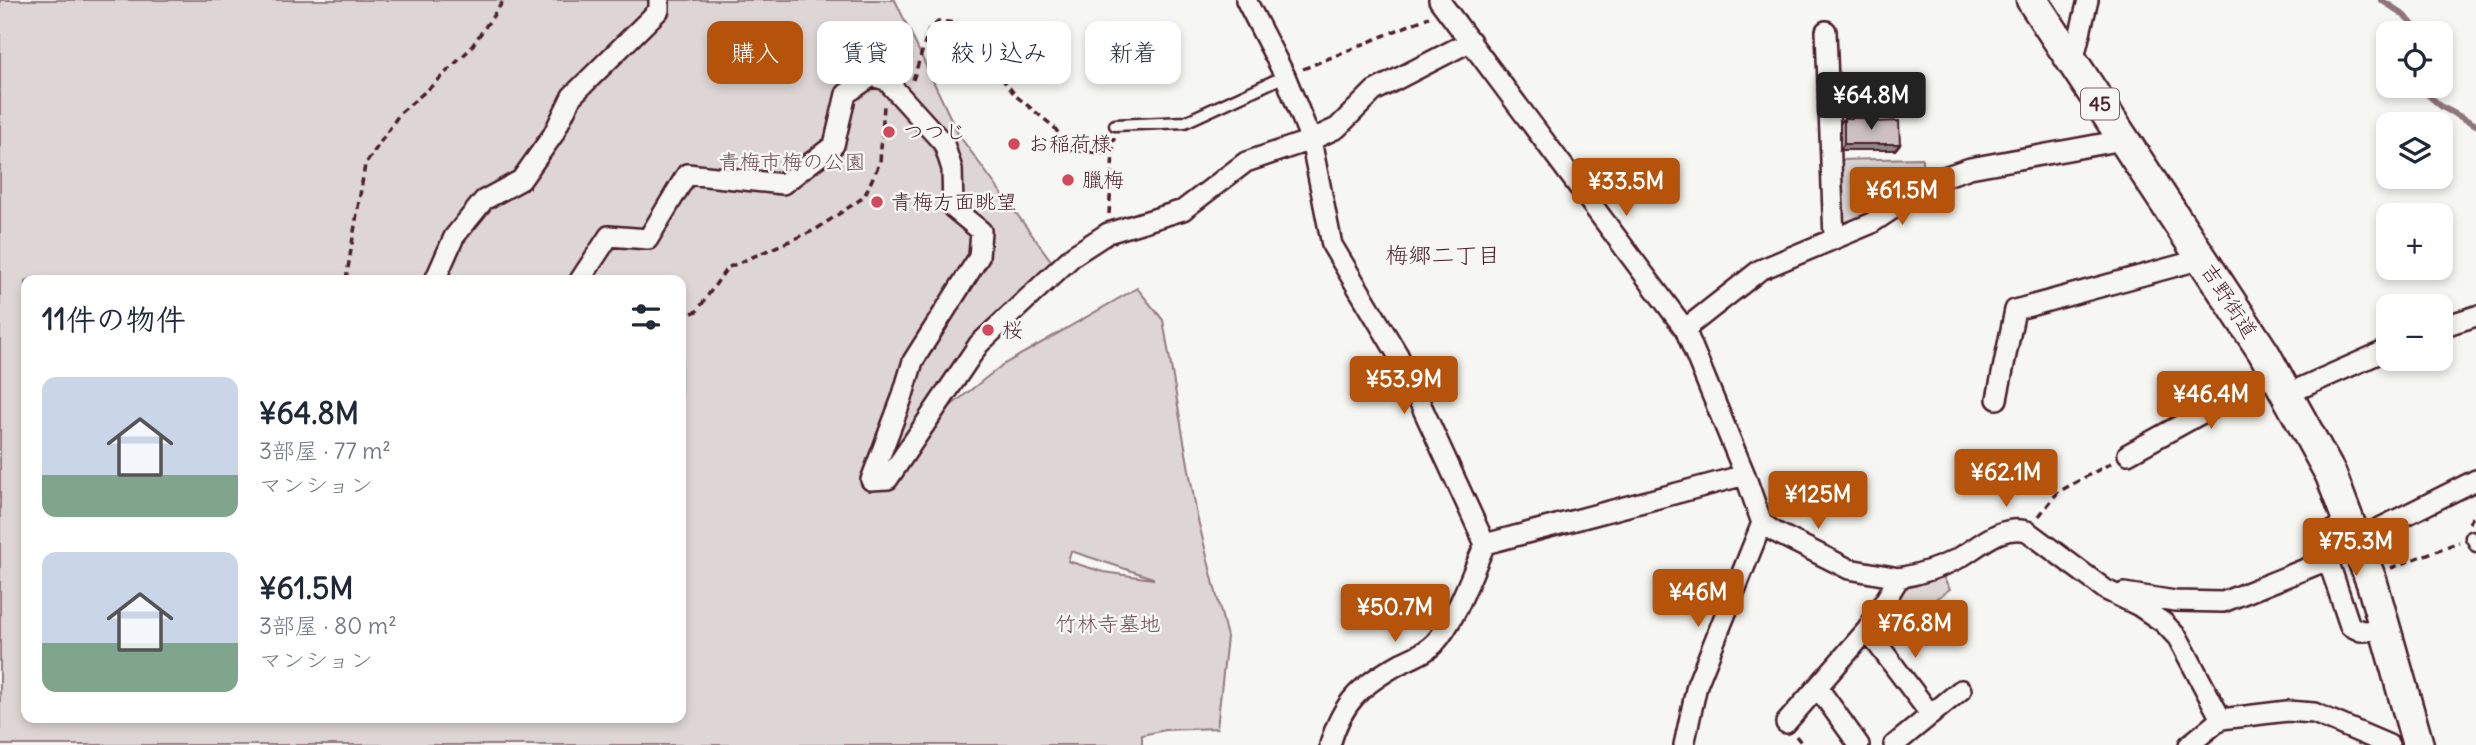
<!DOCTYPE html>
<html lang="ja">
<meta charset="utf-8">
<style>
body{margin:0;font-family:Delius,"Klee One",sans-serif;background:#f6f6f7;color:#1f2937;height:100vh;display:flex;flex-direction:column;font-size:26px;white-space:nowrap}
*{box-sizing:border-box;margin:0}
p{font-size:23px;color:#747a83}
.icon{flex:none;width:38px;height:38px;fill:none;stroke:currentColor;stroke-width:2;stroke-linecap:round;stroke-linejoin:round}
.map{position:relative;flex:1;overflow:hidden}
.drawer{position:absolute;left:21px;top:275px;width:665px;height:448px;display:flex;flex-direction:column;background:#fff;border-radius:14px;box-shadow:0 4px 10px #0003}
.drawer>*{flex:none}
.hud{position:absolute;left:707px;top:21px;width:665px;height:63px;display:flex;gap:14px}
.buttons{position:absolute;left:2376px;top:21px;display:grid;gap:14px}
.buttons a{display:grid;place-items:center;width:77px;height:77px;border-radius:14px;background:#fff;box-shadow:0 4px 10px #0003;font-size:35px}
.price{position:absolute;translate:-50% -60px;padding:0 16px;border-radius:7px;background:#b45309;color:#fff;font-size:23px;line-height:46px;filter:drop-shadow(0 2px 4px #0008)}
.price::after{content:'';position:absolute;left:50%;top:42px;width:21px;height:16px;margin-left:-10px;background:inherit;clip-path:polygon(0 0,100% 0,50% 100%)}
.price.on{background:#222;color:#fff}
ul{padding:0;list-style:none}
li{display:flex;align-items:center;gap:21px;height:175px;padding:0 21px}
li span{display:grid;place-items:center;flex:none;width:196px;height:140px;border-radius:14px;color:#555}
li>.icon{margin-inline-start:auto}
span .icon{width:84px;height:84px;fill:#fffc;stroke-width:1}
li b{font-size:30px}
h2{display:flex;justify-content:space-between;align-items:center;height:84px;padding:0 21px;font-size:30px}
.pill{padding:0 24px;border-radius:14px;background:#fff;box-shadow:0 4px 10px #0003;font-size:24px;line-height:63px}
.pill.on{background:#b45309;color:#fff}
.map>svg:first-child{display:block}
.green{fill:#ddd6d5;stroke:#947a80;stroke-width:2;fill-rule:evenodd}
.lines{fill:none;stroke-linecap:round;stroke-linejoin:round}
.stream{stroke:#8e747a;stroke-width:6}
.lane-casing{stroke:#4a1f2b;stroke-width:15}
.street-casing{stroke:#4a1f2b;stroke-width:24}
.primary-casing{stroke:#4a1f2b;stroke-width:35}
.path{stroke:#4a1f2b;stroke-width:3.5;stroke-dasharray:7 5;stroke-linecap:butt}
.lane{stroke:#f6f6f2;stroke-width:10}
.street{stroke:#f6f6f2;stroke-width:19}
.primary{stroke:#f6f6f2;stroke-width:30}
.wall{fill:#afa6a5;stroke:#4a1f2b;stroke-width:2}
.shaded-wall{fill:#8f8786;stroke:#4a1f2b;stroke-width:2}
.building{fill:#ccc1c0;stroke:#4a1f2b;stroke-width:2}
.poi-dot{fill:#d1495b;stroke:#f6f6f2;stroke-width:2.5}
.labels{text-anchor:middle;stroke-width:5;stroke-linejoin:round;paint-order:stroke}
.shield{fill:#f6f6f2;stroke:#7e6067;stroke-width:2}
.shield-label{font-size:19px;font-weight:bold;fill:#4a1f2b}
.poi-label{font-size:21px;fill:#4a1f2b;stroke:#f6f6f2;text-anchor:start}
.park-label{font-size:21px;fill:#6f4d56;stroke:#f6f6f2}
.street-label{font-size:21px;fill:#4a1f2b;stroke:#f6f6f2}
.neighbourhood-label{font-size:23px;fill:#4a1f2b;stroke:#f6f6f2}
</style>
<div class="map">
<svg width="2476" height="745" viewBox="0 0 2476 745">
<rect width="100%" height="100%" fill="#f6f6f2"/>
<filter id="ink" filterUnits="userSpaceOnUse"><feTurbulence type="fractalNoise" baseFrequency=".0143" numOctaves="2"/><feDisplacementMap in="SourceGraphic" scale="14" xChannelSelector="R" yChannelSelector="G"/><feConvolveMatrix kernelMatrix="1 2 1 2 8 2 1 2 1" color-interpolation-filters="sRGB"/></filter>
<g filter="url(#ink)">
<path class="green" d="M0,0H895L958,134L1052,262L919,431L1001,366L1137,288L1163,320L1197,516L1227,637L1217,728L1165,730L1142,735V745H0ZM26,280H681V718H26ZM1071,551L1153,578V579L1103,572L1068,561Z
M1922,158V178L1876,213L1845,227L1839,223L1837,160Z
M1943,577L1950,589L1885,635L1876,626L1903,589Z"/>
<g class="lines">
<path class="stream" d="M2381,0C2394,8 2412,18 2417,33
M2427,86V94L2442,107L2476,125"/>
<g class="lane-casing">
<path id="lane" d="M1115,125L1185,122L1285,76
M2471,537L2476,546"/>
</g>
<g class="street-casing">
<path id="street" d="M1246,0L1285,76L1311,140L1332,245L1398,355L1485,544L1745,475
M1439,0L1685,329L1745,475L1762,523L1775,532L1849,569L1899,578
M1826,31L1834,239
M2073,62L2088,0
M435,280L454,237L484,200L521,180L553,135L572,96L659,10V0
M580,280L609,236L648,239L687,174L783,184L834,145L846,94L872,76L886,80L944,144L952,169L953,208L981,231L979,257L913,361L902,398L871,480L888,479L979,344L1074,255L1108,233L1183,210L1246,162L1311,140L1337,128L1374,91L1471,41
M2441,327L2476,316
M1685,329L1760,270L1870,224L1938,179L1970,168L2123,140
M2287,394L2389,349
M1997,399L2015,310L2202,259
M2128,454L2275,373
M2348,517L2329,535L2328,560L2350,626L2361,631L2385,630
M2356,540L2476,480
M2124,593L2175,601L2223,602L2328,560
M1867,630L1931,715
M1818,688L1859,745
M1786,723L1867,630L1899,578C1919,574 1938,569 1957,559C1979,547 2000,524 2027,531L2106,590L2139,606L2164,623L2178,638L2221,719
M1330,745C1342,701 1363,684 1401,663C1412,658 1425,653 1434,644C1457,619 1471,575 1485,544
M1684,745L1697,685L1762,523
M1894,745L1961,690
M2189,745L2221,719L2287,711L2314,713L2389,745"/>
</g>
<g class="primary-casing">
<path id="primary" d="M2032,0L2264,353L2331,475L2372,583L2418,745"/>
</g>
<path class="path" d="M1303,69L1429,17
M913,80L929,30L939,21L957,23L980,59L992,66L1016,96L1054,127L1070,150L1113,154
M1109,214L1114,137
M346,280L365,165L400,113L433,85L470,49L504,0
M681,318L697,311L727,268L815,230L864,197L880,162L884,106
M2039,516L2058,492L2113,462
M2469,523L2476,513
M2391,568L2459,542
M1796,736L1803,745"/>
<use href="#lane" class="lane"/>
<use href="#street" class="street"/>
<use href="#primary" class="primary"/>
</g>
<path class="wall" d="M1844,118L1872,122L1900,144L1895,150H1840V124Z"/>
<path class="shaded-wall" d="M1844,144H1900L1895,150H1840Z"/>
<path class="building" d="M1844,118H1872V122L1899,121L1900,144H1844Z"/>
</g>
<g class="poi-dot">
<circle cx="889" cy="132" r="7"/>
<circle cx="1014" cy="144" r="7"/>
<circle cx="1068" cy="180" r="7"/>
<circle cx="877" cy="202" r="7"/>
<circle cx="988" cy="330" r="7"/>
</g>
<g class="labels">
<rect class="shield" x="2081" y="88.5" width="38" height="31" rx="5"/>
<g class="shield-label">
<text x="2100" y="111">45</text>
</g>
<g class="poi-label">
<text x="903" y="139">つつじ</text>
<text x="1028" y="151">お稲荷様</text>
<text x="1082" y="187">臘梅</text>
<text x="891" y="209">青梅方面眺望</text>
<text x="1002" y="337">桜</text>
</g>
<g class="park-label">
<text x="792" y="169">青梅市梅の公園</text>
<text x="1108" y="631">竹林寺墓地</text>
</g>
<g class="street-label">
<text transform="translate(2229 301) rotate(57)" y="7">吉野街道</text>
</g>
<g class="neighbourhood-label">
<text x="1443" y="263">梅郷二丁目</text>
</g>
</g>
</svg>
<div class="buttons">
<a><svg class="icon" aria-label="locate" viewBox="0 0 24 24"><circle cx="12" cy="12" r="6"/><path d="M12 2v4M12 18v4M2 12h4M18 12h4"/></svg></a>
<a><svg class="icon" aria-label="layers" viewBox="0 0 24 24"><path d="M12 4l9 5-9 5-9-5zM3 14l9 5 9-5"/></svg></a>
<a>+</a>
<a>−</a>
</div>
<b class="price on" style="left:1871px;top:132px">¥64.8M</b>
<b class="price" style="left:1626px;top:218px">¥33.5M</b>
<b class="price" style="left:1902px;top:227px">¥61.5M</b>
<b class="price" style="left:1404px;top:416px">¥53.9M</b>
<b class="price" style="left:2211px;top:431px">¥46.4M</b>
<b class="price" style="left:2006px;top:509px">¥62.1M</b>
<b class="price" style="left:1818px;top:531px">¥125M</b>
<b class="price" style="left:2356px;top:578px">¥75.3M</b>
<b class="price" style="left:1698px;top:629px">¥46M</b>
<b class="price" style="left:1395px;top:644px">¥50.7M</b>
<b class="price" style="left:1915px;top:660px">¥76.8M</b>
<div class="hud">
<a class="pill on">購入</a>
<a class="pill">賃貸</a>
<a class="pill">絞り込み</a>
<a class="pill">新着</a>
</div>
<section class="drawer">
<h2>11件の物件<svg class="icon" aria-label="filters" viewBox="0 0 24 24"><path d="M4 7h16M4 17h16"/><circle cx="9" cy="7" r="2"/><circle cx="15" cy="17" r="2"/></svg></h2>
<ul>
<li><span style="background:linear-gradient(#c9d6e8 70%,#7fa58c 0)"><svg class="icon" aria-label="home" viewBox="0 0 24 24"><path d="M3 11l9-7 9 7M6 9v11h12V9"/></svg></span><div><b>¥64.8M</b><p>3部屋 · 77 m²</p><p>マンション</p></div></li>
<li><span style="background:linear-gradient(#c9d6e8 65%,#7fa58c 0)"><svg class="icon" aria-label="home" viewBox="0 0 24 24"><path d="M3 11l9-7 9 7M6 9v11h12V9"/></svg></span><div><b>¥61.5M</b><p>3部屋 · 80 m²</p><p>マンション</p></div></li>
</ul>
</section>
</div>
